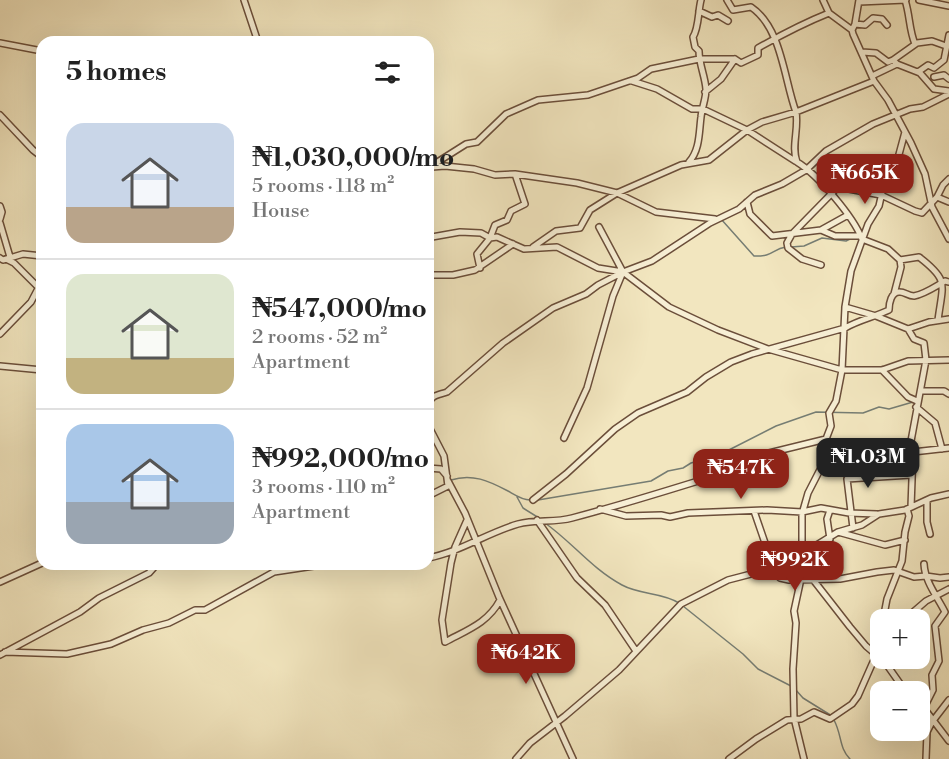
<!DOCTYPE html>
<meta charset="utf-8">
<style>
body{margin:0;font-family:"Libre Bodoni",serif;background:#f6f6f6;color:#222;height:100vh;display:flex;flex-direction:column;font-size:22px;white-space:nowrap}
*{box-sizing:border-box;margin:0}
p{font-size:20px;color:#767676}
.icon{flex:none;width:33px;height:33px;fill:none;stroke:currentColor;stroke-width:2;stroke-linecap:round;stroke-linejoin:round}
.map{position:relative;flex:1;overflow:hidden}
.side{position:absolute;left:36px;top:36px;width:398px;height:534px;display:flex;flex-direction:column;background:#fff;border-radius:18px;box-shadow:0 6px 24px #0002}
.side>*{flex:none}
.controls{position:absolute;left:870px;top:609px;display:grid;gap:12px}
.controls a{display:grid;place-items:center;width:60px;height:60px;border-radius:12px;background:#fff;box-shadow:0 6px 24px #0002;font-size:30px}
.price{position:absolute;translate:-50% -51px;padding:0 14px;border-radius:12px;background:#8f2418;color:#fff;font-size:20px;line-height:39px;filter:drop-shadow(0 2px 3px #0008)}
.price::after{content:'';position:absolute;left:50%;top:36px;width:18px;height:14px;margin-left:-9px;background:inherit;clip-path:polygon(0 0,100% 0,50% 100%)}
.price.current{background:#222;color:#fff}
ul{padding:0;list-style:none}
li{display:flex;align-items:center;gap:18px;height:150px;padding:0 30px}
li+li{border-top:2px solid #e0e0e0}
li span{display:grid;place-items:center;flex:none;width:168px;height:120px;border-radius:18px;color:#555}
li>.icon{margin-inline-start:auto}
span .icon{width:72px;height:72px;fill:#fffc;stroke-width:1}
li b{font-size:26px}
h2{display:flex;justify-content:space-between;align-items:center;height:72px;padding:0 30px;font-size:26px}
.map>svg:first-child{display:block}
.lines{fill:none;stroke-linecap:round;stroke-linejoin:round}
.stream{stroke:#767d73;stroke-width:1.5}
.street-casing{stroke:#6b4e3a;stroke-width:8}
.street{stroke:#f7efd5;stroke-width:5}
</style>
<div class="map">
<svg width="949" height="759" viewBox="0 0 949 759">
<rect width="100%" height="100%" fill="#f2e6bf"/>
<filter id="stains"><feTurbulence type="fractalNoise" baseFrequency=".00333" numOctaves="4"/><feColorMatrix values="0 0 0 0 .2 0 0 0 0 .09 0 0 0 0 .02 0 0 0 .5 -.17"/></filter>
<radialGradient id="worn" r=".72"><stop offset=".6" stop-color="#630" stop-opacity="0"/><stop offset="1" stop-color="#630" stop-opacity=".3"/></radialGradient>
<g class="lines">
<path class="stream" d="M721,219L754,256C773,257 772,249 786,247
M791,247L804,246L822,238L846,241L852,238L861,239
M451,480C472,473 489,481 508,491C515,495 522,500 530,500
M517,497L523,508L539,518
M538,500L651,481L668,471L683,468L691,463L719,455L776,426L816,412L863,413L879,407L889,409L913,402
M545,523C572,542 592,569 622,585C640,595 662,592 679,603
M683,606L743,654L758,669L791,686
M795,689L803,698L832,716
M834,720C842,735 839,748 850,759"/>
<g class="street-casing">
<path id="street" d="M244,0L258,42
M727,0L733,10L751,7C782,28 784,80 796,112C799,129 791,147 797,162C818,175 853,216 862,239L888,249L900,260
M823,0L829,13L852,30
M859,0L855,24L852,30L853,34L874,81L888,100L911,143L925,174L932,207L949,239
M905,0C910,15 909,30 915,44
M919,0L949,6
M859,2L906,0
M699,11L712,17L718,15L728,21
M855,24L865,25L873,18L882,19L887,25
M0,43L42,51
M862,52L876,53L888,62L893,60L897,64L920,73L934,89L949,91
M893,60L917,43L932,41L946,46
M918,72L928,65L934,68L944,60L949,35
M872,76L897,64
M934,77L944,75L949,79
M632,81L657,89L692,109H703L747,130L795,161
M705,92L721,79L735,59
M0,115L33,150L42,157
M689,162C700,150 699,132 701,117C702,107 706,99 706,89C705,76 699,64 699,51L695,47L693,37C699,28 698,11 701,0
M432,167L445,166L474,169L495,175L515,174L577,183L617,193L656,212L715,219
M428,168L466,144L477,142L506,114L538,100L588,95L638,78L651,69L699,59H735L741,63L758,55V48C781,35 804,23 829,13
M937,197L949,202
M747,202L750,214L772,236L821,230L835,236H861
M0,206L2,212L0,219
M0,223L10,257
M821,230L848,215
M428,241L432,237L460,232L481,233L490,238L497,237L524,249L557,247L598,268L623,272L669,307L718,330L768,349L842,370H882L908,361L949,360
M533,247L556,231L580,228L590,210L617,193L681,165L709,160L747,130L762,122L796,112L874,81
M0,258L3,260L23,254L42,256
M6,259L14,263L42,291
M821,265L802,259L788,248L787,243L792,234L838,187L881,195L915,211L922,213L937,197L943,185L949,179
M480,268L477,254L490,238L495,225L507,220L511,211L525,204L515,174
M428,275H453L475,270L513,244
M894,294L901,267L900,260L919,257C949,280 943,283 938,320
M845,307L876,316L908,329L929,322L949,319
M908,329L914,339L924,343L926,360L911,441L913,452L911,507
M0,334L31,302L42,281
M0,366L42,370
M882,370L908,397L917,401
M921,391H944L949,394
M428,405C430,395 439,395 447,392L503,343L553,308L586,294L598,285L623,272L652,261L710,223L739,209L755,195L782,184L806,170L826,151L873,124L910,109L923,107L949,94
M916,407L935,423L942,449
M428,425L444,456L448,486L428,496
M564,438L587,388L613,296L623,272L599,227
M913,452L949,448
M428,468L441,469L447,476
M448,481L465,513L499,597L573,759
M533,500L566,474L615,429L638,413L687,392L706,377L731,362L752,354L845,328C859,320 874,317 889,310C889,304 891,291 900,292C905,292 908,296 914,296C925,294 936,286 945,281L949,282
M927,501V522L930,534
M600,509L626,516L661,515L670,517L688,513L767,510L802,512L821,508L849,513L877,514
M830,510L827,519L830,539
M754,511L774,569L780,578L789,580L840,579L877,572L894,570L914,577L926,576L940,578L949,577
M467,520L455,547L451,563L442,620L445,642C467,630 488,623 500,600
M537,520L577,578L605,605L636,651
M853,528L847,479L911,475
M838,532L885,545L905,540
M428,558C460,552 487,533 518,524C536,519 554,523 572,518C625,504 676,488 727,472L734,467L765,454L826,439
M398,564H407
M924,564C925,582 937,596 945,612L935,626L939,661L932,675L933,690L924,708L923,717L926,734
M0,582L42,563
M883,620L887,599L902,561L905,532L909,516L907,509
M904,620L926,601L949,589
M5,652L67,654L111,644L143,630L169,623L195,610H205L274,572L327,564
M0,655L80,612L99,598L149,573L157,564
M880,658L866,646L850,627L811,577L802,544V514L808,493L826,458V439L831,426L829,413L836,401L842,370L845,307L851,271L868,224L879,206L886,175L898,158L905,132
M882,658L906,692
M920,703L949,741
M516,759L530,743L565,716L619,670L681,604L728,580L774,568
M729,759L756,739L787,720L801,719L814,712L830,719L852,704L858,696L873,662L880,655
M804,759L794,718L793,669L796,623L794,611L807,551L838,532L862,525L879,514L905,510L931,498L949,494
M926,759L927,732L932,722L949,700"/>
</g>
<use href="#street" class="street"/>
</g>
<rect width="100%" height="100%" filter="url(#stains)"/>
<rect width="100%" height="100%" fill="url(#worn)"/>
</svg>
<div class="controls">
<a>+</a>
<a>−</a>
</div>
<b class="price" style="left:865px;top:205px">₦665K</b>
<b class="price current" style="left:868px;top:489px">₦1.03M</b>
<b class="price" style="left:741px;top:500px">₦547K</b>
<b class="price" style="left:795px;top:592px">₦992K</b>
<b class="price" style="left:526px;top:685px">₦642K</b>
<section class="side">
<h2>5 homes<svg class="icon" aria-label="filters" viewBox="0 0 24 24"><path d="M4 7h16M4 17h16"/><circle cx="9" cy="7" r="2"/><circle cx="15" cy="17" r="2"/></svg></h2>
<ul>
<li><span style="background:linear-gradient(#c9d6e8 70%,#b9a48a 0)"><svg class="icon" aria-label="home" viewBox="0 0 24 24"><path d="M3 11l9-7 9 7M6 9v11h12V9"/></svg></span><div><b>₦1,030,000/mo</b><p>5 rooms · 118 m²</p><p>House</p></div></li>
<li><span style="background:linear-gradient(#dfe7d0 70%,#c2b280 0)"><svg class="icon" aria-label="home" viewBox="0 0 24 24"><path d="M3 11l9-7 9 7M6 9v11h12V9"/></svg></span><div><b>₦547,000/mo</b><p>2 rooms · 52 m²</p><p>Apartment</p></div></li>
<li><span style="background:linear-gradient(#a9c7e8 65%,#9aa5b1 0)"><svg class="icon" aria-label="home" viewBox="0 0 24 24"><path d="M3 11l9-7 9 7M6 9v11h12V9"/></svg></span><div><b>₦992,000/mo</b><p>3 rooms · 110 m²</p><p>Apartment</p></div></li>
</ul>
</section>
</div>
